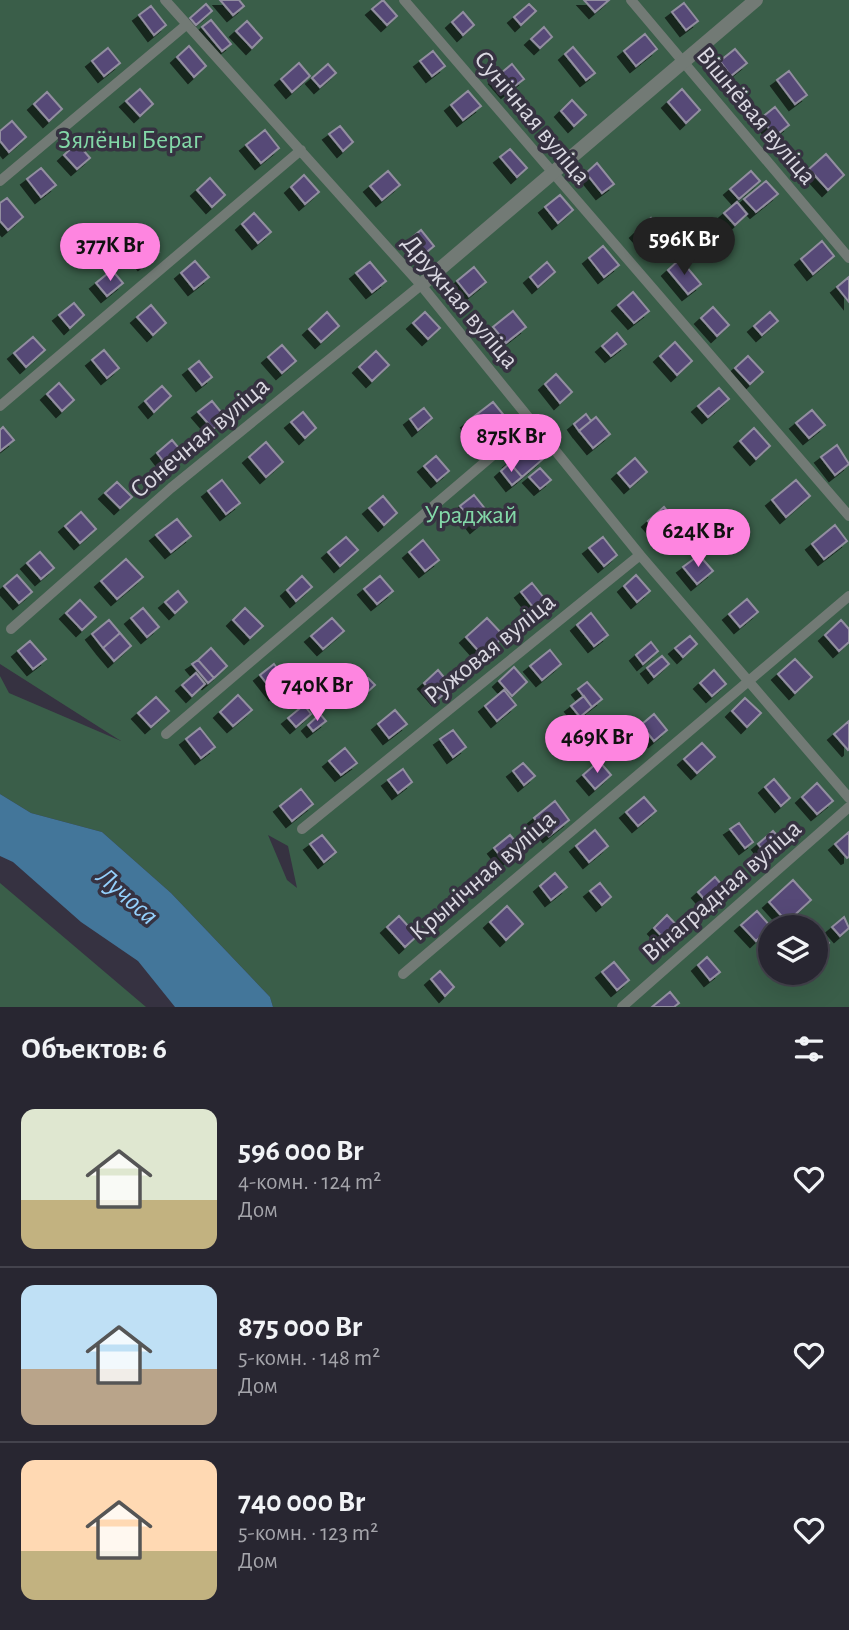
<!DOCTYPE html>
<html lang="ru">
<meta charset="utf-8">
<style>
body{margin:0;font-family:"Alegreya Sans",sans-serif;background:#34323d;color:#f1f3f6;height:100vh;display:flex;flex-direction:column;font-size:26px;white-space:nowrap}
*{box-sizing:border-box;margin:0}
p{font-size:23px;color:#a5a5ab}
.icon{flex:none;width:38px;height:38px;fill:none;stroke:currentColor;stroke-width:2;stroke-linecap:round;stroke-linejoin:round}
.map{position:relative;height:1007px;overflow:hidden}
.drawer{display:flex;flex-direction:column;background:#282631;flex:1}
.drawer>*{flex:none}
.buttons{position:absolute;left:758px;top:915px;display:grid;gap:14px}
.buttons a{display:grid;place-items:center;width:70px;height:70px;border-radius:50%;background:#282631;box-shadow:0 7px 28px #0002,0 0 0 2px #44434d;font-size:35px}
.price{position:absolute;translate:-50% -60px;padding:0 16px;border-radius:24px;background:#fe85e0;color:#111;font-size:23px;line-height:46px;filter:drop-shadow(0 2px 4px #0008)}
.price::after{content:'';position:absolute;left:50%;top:42px;width:21px;height:16px;margin-left:-10px;background:inherit;clip-path:polygon(0 0,100% 0,50% 100%)}
.price.on{background:#222;color:#fff}
ul{padding:0;list-style:none}
li{display:flex;align-items:center;gap:21px;height:175px;padding:0 21px}
li+li{border-top:2px solid #44434d}
li span{display:grid;place-items:center;flex:none;width:196px;height:140px;border-radius:14px;color:#555}
li>.icon{margin-inline-start:auto}
span .icon{width:84px;height:84px;fill:#fffc;stroke-width:1}
li b{font-size:30px}
h2{display:flex;justify-content:space-between;align-items:center;height:84px;padding:0 21px;font-size:30px}
.map>svg:first-child{display:block}
.green{fill:#3a5e49;fill-rule:evenodd}
.water{fill:#43769a}
.building{fill:#574877;stroke:#928ea0;stroke-width:2;filter:url(#shadow)}
.lines{fill:none;stroke-linecap:round;stroke-linejoin:round}
.lane{stroke:#727a75;stroke-width:10}
.street{stroke:#727a75;stroke-width:14}
.labels{text-anchor:middle;stroke-width:7;stroke-linejoin:round;paint-order:stroke}
.street-label{font-size:26px;fill:#dad8e2;stroke:#363241}
.park-label{font-size:26px;fill:#83d8a8;stroke:#363241}
.water-label{font-size:28px;font-style:italic;fill:#94d0fc;stroke:#363241}
</style>
<div class="map">
<svg width="849" height="1007" viewBox="0 0 849 1007">
<defs>
<filter id="shadow"><feDropShadow dx="-6" dy="6" stdDeviation="0" flood-color="#0009"/></filter>
</defs>
<rect width="100%" height="100%" fill="#363241"/>
<path class="green" d="M0,0H849V1007H273L270,997L171,893L102,832L31,813L0,794V676L9,693L121,741L0,664ZM268,835L288,846L297,888L287,880ZM770,928H816V973H770Z
M0,883L146,1007H0Z"/>
<path class="water" d="M0,794L31,813L102,832L171,893L270,997L273,1007H175L138,961L81,922L13,862L0,856Z"/>
<path class="building" d="M220,0H239L244,6L233,15Z
M383,0L397,16L387,25L372,9Z
M584,0H609L595,12Z
M684,3L698,21L686,30L672,12Z
M206,4L212,11L196,25L190,18Z
M529,4L536,11L521,25L514,17Z
M151,6L166,25L154,35L139,15Z
M463,12L474,25L463,35L452,22Z
M211,20L231,44L222,51L202,27Z
M247,21L262,38L252,48L236,31Z
M544,27L552,37L540,48L531,39Z
M645,34L657,49L636,66L624,51Z
M189,46L206,66L194,77L177,57Z
M573,47L595,73L586,80L565,54Z
M108,48L120,63L104,76L92,61Z
M735,49L747,63L731,76L720,61Z
M433,51L445,66L432,76L420,61Z
M299,63L310,76L292,92L281,79Z
M328,64L336,73L320,87L312,78Z
M512,64L524,79L507,92L495,78Z
M789,71L807,95L795,104L777,80Z
M140,89L153,104L140,116L126,101Z
M682,89L700,110L686,123L668,102Z
M468,91L481,106L463,120L451,105Z
M47,92L62,109L49,121L34,104Z
M572,100L586,115L574,126L561,111Z
M775,107L789,125L775,136L761,118Z
M12,121L26,137L9,152L0,141V131Z
M340,126L353,142L343,151L329,134Z
M265,130L279,148L261,163L246,145Z
M77,143L90,158L77,169L64,155Z
M510,149L527,168L517,177L500,157Z
M826,154L844,175L828,190L809,169Z
M597,163L614,184L602,193L586,173Z
M41,168L56,185L41,197L27,179Z
M388,171L400,185L382,200L370,186Z
M751,171L760,181L739,199L730,189Z
M304,175L319,192L305,204L291,187Z
M210,178L225,195L212,207L197,190Z
M766,181L778,194L756,212L744,199Z
M560,195L573,210L558,223L545,207Z
M7,198L23,217L8,230L0,221V203Z
M737,202L747,214L735,225L724,213Z
M254,213L271,232L258,243L242,224Z
M651,218L668,238L653,251L636,232Z
M421,230L434,246L422,256L409,240Z
M145,235L159,252L144,264L130,247Z
M822,241L834,256L813,274L801,259Z
M603,246L619,265L604,277L589,258Z
M680,259L701,284L688,294L668,270Z
M195,261L209,277L194,289L181,273Z
M370,262L386,281L372,292L356,273Z
M547,262L555,272L538,287L530,277Z
M474,267L486,282L469,296L457,281Z
M112,270L123,283L107,296L96,283Z
M849,277V302L837,287Z
M633,292L649,311L634,323L618,305Z
M74,303L84,315L70,328L59,315Z
M151,305L166,323L153,335L137,317Z
M713,307L729,325L717,336L701,318Z
M513,311L526,327L506,343L493,327Z
M327,312L339,326L321,342L309,329Z
M425,312L440,328L428,339L413,323Z
M770,312L778,321L762,335L754,326Z
M617,333L626,344L611,356L602,346Z
M33,337L45,350L26,367L14,353Z
M675,342L692,361L677,375L660,356Z
M282,345L296,361L282,373L268,357Z
M104,350L119,368L107,378L92,360Z
M376,351L389,365L372,381L359,367Z
M748,356L763,372L750,384L735,368Z
M199,361L212,377L202,385L189,369Z
M556,374L572,392L560,403L545,384Z
M59,383L74,400L62,411L47,394Z
M162,386L171,396L154,412L145,401Z
M719,388L729,399L708,417L698,406Z
M212,401L226,418L213,429L198,412Z
M493,402L507,419L490,433L476,415Z
M424,408L432,418L418,430L410,419Z
M812,410L825,425L809,438L796,423Z
M303,412L316,428L305,438L291,422Z
M586,414L591,421L579,431L574,424Z
M476,415L490,433L481,440L467,422Z
M596,417L610,434L593,448L579,431Z
M3,427L14,440L0,451V430Z
M754,428L770,446L756,459L740,441Z
M172,440L183,453L167,466L157,453Z
M266,442L283,462L266,477L249,457Z
M530,444L543,459L522,477L509,462Z
M837,445L849,464L835,475L821,457Z
M436,456L449,471L437,481L424,466Z
M635,458L647,472L630,487L618,473Z
M510,463L522,477L512,485L501,471Z
M540,468L551,480L540,489L529,477Z
M222,480L240,503L226,514L208,491Z
M796,480L810,496L786,517L772,500Z
M117,482L132,497L120,508L105,493Z
M474,495L490,515L476,527L460,506Z
M383,496L397,513L384,525L369,508Z
M664,507L679,525L663,538L648,521Z
M81,512L96,529L80,543L65,526Z
M177,519L191,536L171,552L156,535Z
M835,525L847,541L824,559L812,544Z
M346,537L358,550L340,566L328,552Z
M603,537L617,555L604,566L589,548Z
M423,540L439,560L425,571L409,552Z
M40,552L54,568L41,579L27,563Z
M699,555L713,571L697,584L683,567Z
M126,559L143,577L117,599L101,581Z
M17,575L32,592L19,603L4,586Z
M636,575L650,591L637,602L624,586Z
M302,576L312,587L296,601L287,590Z
M380,576L393,591L377,604L364,589Z
M532,583L548,603L537,612L521,592Z
M178,591L187,602L175,613L165,602Z
M747,599L758,612L740,627L729,614Z
M80,600L96,617L82,630L66,613Z
M143,608L159,627L147,637L131,618Z
M245,608L263,626L250,638L233,620Z
M591,613L608,635L594,646L577,625Z
M332,618L344,631L323,649L311,636Z
M487,618L504,636L483,656L466,637Z
M109,620L120,633L103,648L92,634Z
M841,620L849,629V642L839,651L825,635Z
M120,633L131,646L114,661L103,648Z
M690,636L697,644L683,657L675,648Z
M30,641L46,659L33,669L18,651Z
M651,642L658,651L643,664L636,655Z
M211,648L227,666L214,678L198,660Z
M550,650L561,664L542,680L530,666Z
M662,656L669,664L654,677L647,668Z
M795,659L812,677L795,693L778,674Z
M198,660L214,678L208,683L192,664Z
M274,664L289,683L275,694L260,675Z
M514,667L527,682L512,696L499,681Z
M438,670L452,687L438,699L424,683Z
M714,670L726,684L712,696L700,683Z
M196,673L205,684L192,696L182,685Z
M368,678L375,685L363,696L356,688Z
M587,682L602,699L592,707L578,689Z
M504,690L516,705L497,721L485,706Z
M238,695L252,710L233,726L220,712Z
M584,696L592,707L580,717L571,706Z
M156,697L169,711L151,727L138,713Z
M745,698L761,713L747,727L732,711Z
M304,705L311,714L296,727L288,718Z
M395,710L407,724L389,738L378,724Z
M320,714L326,721L313,731L308,725Z
M654,714L667,730L654,741L641,725Z
M849,721V749L848,750L834,734Z
M200,728L215,747L201,758L186,739Z
M453,730L466,747L453,757L440,739Z
M702,743L715,757L697,773L684,759Z
M345,748L357,763L341,775L329,761Z
M599,761L611,775L595,789L583,775Z
M523,763L535,776L524,785L513,771Z
M403,769L412,782L398,793L388,780Z
M774,779L790,798L781,806L765,787Z
M817,783L833,801L817,814L802,797Z
M301,789L313,804L292,821L280,806Z
M644,797L656,811L638,826L626,812Z
M555,801L569,820L549,836L534,818Z
M739,823L753,842L745,848L730,829Z
M595,830L608,846L589,862L576,846Z
M773,831L786,845L770,859L758,844Z
M849,832V857L847,858L835,844Z
M322,835L336,852L324,862L310,844Z
M510,835L521,848L505,862L494,848Z
M555,873L567,887L551,900L540,886Z
M715,877L728,892L711,907L698,892Z
M793,880L811,900L787,922L769,902Z
M600,883L611,897L602,905L590,891Z
M507,906L523,924L506,940L490,922Z
M757,911L771,927L756,941L741,925Z
M667,915L683,932L670,945L654,928Z
M399,916L417,936L405,947L387,927Z
M844,917L849,928L840,936L832,927Z
M821,934L829,943L816,955V939Z
M707,957L720,972L710,980L698,965Z
M614,962L629,980L617,990L602,972Z
M440,971L454,987L445,996L431,979Z
M670,992L679,1003L674,1007H652Z"/>
<g class="lines">
<path class="lane" d="M165,0L421,285L640,555L849,798
M404,0L849,516
M631,0L849,258
M0,181L186,25
M0,406L301,150
M11,629L171,488L421,285
M166,734L532,422
M302,829L640,555
M403,974L849,596
M622,1007L849,807"/>
<path class="street" d="M421,285L756,0"/>
</g>
<g class="labels">
<g class="street-label">
<text transform="translate(757 115) rotate(50)" y="9">Вішнёвая вуліца</text>
<text transform="translate(533 117) rotate(50)" y="9">Сунічная вуліца</text>
<text transform="translate(461 301) rotate(50)" y="9">Дружная вуліца</text>
<text transform="translate(199 437) rotate(-40)" y="9">Сонечная вуліца</text>
<text transform="translate(489 648) rotate(-39)" y="9">Ружовая вуліца</text>
<text transform="translate(482 875) rotate(-41)" y="9">Крынічная вуліца</text>
<text transform="translate(721 890) rotate(-41)" y="9">Вінаградная вуліца</text>
</g>
<g class="park-label">
<text x="130" y="148">Зялёны Бераг</text>
<text x="471" y="523">Ураджай</text>
</g>
<g class="water-label">
<text transform="translate(128 895) rotate(41)" y="10">Лучоса</text>
</g>
</g>
</svg>
<div class="buttons">
<a><svg class="icon" aria-label="layers" viewBox="0 0 24 24"><path d="M12 4l9 5-9 5-9-5zM3 14l9 5 9-5"/></svg></a>
</div>
<b class="price on" style="left:684px;top:277px">596K Br</b>
<b class="price" style="left:110px;top:283px">377K Br</b>
<b class="price" style="left:511px;top:474px">875K Br</b>
<b class="price" style="left:698px;top:569px">624K Br</b>
<b class="price" style="left:317px;top:723px">740K Br</b>
<b class="price" style="left:597px;top:775px">469K Br</b>
</div>
<section class="drawer">
<h2>Объектов: 6<svg class="icon" aria-label="filters" viewBox="0 0 24 24"><path d="M4 7h16M4 17h16"/><circle cx="9" cy="7" r="2"/><circle cx="15" cy="17" r="2"/></svg></h2>
<ul>
<li><span style="background:linear-gradient(#dfe7d0 65%,#c2b280 0)"><svg class="icon" aria-label="home" viewBox="0 0 24 24"><path d="M3 11l9-7 9 7M6 9v11h12V9"/></svg></span><div><b>596 000 Br</b><p>4-комн. · 124 m²</p><p>Дом</p></div><svg class="icon" aria-label="heart" viewBox="0 0 24 24"><path d="M12 20l-8-8c-3-5 5-10 8-4 3-6 11-1 8 4z"/></svg></li>
<li><span style="background:linear-gradient(#bfe0f5 60%,#b9a48a 0)"><svg class="icon" aria-label="home" viewBox="0 0 24 24"><path d="M3 11l9-7 9 7M6 9v11h12V9"/></svg></span><div><b>875 000 Br</b><p>5-комн. · 148 m²</p><p>Дом</p></div><svg class="icon" aria-label="heart" viewBox="0 0 24 24"><path d="M12 20l-8-8c-3-5 5-10 8-4 3-6 11-1 8 4z"/></svg></li>
<li><span style="background:linear-gradient(#ffd9b3 65%,#c2b280 0)"><svg class="icon" aria-label="home" viewBox="0 0 24 24"><path d="M3 11l9-7 9 7M6 9v11h12V9"/></svg></span><div><b>740 000 Br</b><p>5-комн. · 123 m²</p><p>Дом</p></div><svg class="icon" aria-label="heart" viewBox="0 0 24 24"><path d="M12 20l-8-8c-3-5 5-10 8-4 3-6 11-1 8 4z"/></svg></li>
</ul>
</section>
